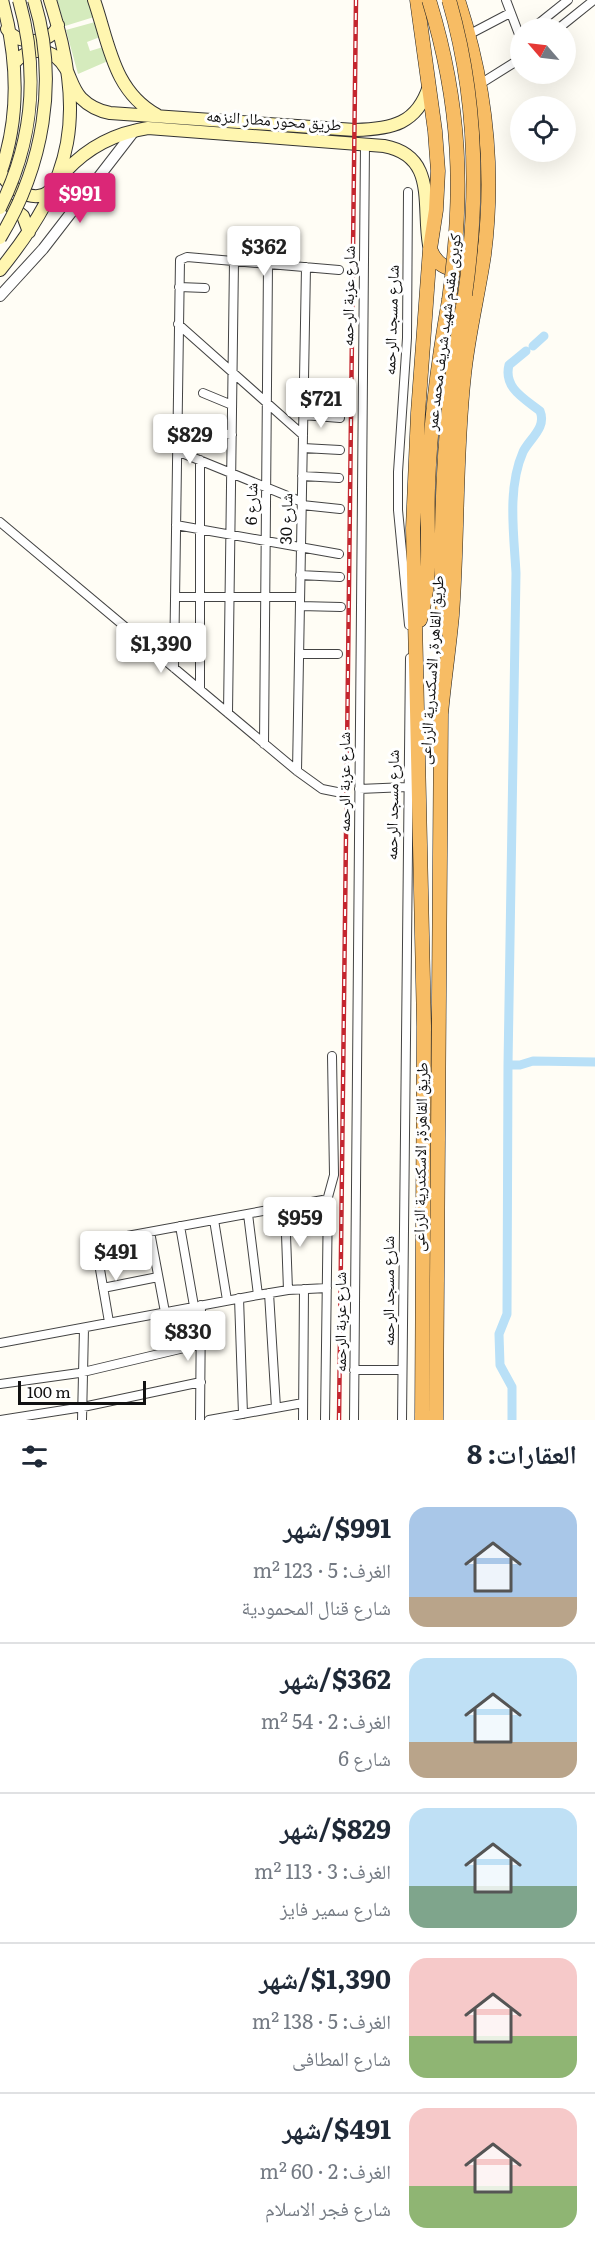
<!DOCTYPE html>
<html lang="ar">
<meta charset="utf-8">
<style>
body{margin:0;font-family:Literata,"Noto Naskh Arabic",serif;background:#f2f2f3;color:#1f2937;direction:rtl;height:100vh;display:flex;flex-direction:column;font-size:22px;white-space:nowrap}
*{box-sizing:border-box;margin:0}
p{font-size:20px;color:#747a83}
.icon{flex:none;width:33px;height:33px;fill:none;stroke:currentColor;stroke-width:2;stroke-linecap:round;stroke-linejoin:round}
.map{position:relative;height:1420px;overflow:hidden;direction:ltr}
.side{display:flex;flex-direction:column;background:#fff;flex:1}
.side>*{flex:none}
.needle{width:39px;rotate:298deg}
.buttons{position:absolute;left:510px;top:18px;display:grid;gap:12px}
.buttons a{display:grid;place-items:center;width:66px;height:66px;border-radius:50%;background:#fff;box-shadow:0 6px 24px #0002;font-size:30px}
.scale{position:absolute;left:18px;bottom:15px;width:128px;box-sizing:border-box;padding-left:6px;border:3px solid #111;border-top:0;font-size:16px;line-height:21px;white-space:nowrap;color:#111;-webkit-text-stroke:4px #fff;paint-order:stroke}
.price{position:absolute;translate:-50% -51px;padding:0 14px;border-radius:6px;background:#fff;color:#222;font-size:20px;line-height:39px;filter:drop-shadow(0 2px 3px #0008)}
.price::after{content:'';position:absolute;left:50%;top:36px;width:18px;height:14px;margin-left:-9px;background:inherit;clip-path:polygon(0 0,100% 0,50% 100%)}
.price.selected{background:#db2777;color:#fff}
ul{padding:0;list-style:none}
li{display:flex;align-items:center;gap:18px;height:150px;padding:0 18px}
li+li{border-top:2px solid #e0e1e3}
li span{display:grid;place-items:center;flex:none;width:168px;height:120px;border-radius:18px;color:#555}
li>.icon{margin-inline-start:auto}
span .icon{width:72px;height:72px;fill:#fffc;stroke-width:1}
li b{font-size:26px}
h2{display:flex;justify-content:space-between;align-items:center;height:72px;padding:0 18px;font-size:26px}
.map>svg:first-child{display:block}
.green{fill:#d5ebbd}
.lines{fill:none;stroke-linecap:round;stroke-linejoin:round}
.canal{stroke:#b9e0f7;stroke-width:9}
.minor-casing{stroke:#444;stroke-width:10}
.tertiary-casing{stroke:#444;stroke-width:12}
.secondary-casing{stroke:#333;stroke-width:14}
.trunk-casing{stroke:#222;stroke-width:15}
.minor{stroke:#fff;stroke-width:8}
.tertiary{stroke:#fff;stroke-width:10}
.secondary{stroke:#fff6b0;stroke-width:12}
.trunk{stroke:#f7bc64;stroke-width:14}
.rail-casing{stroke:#c4262e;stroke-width:4.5}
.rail{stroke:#fff;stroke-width:2;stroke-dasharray:7;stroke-linecap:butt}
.secondary-bridge-casing{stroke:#333;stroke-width:14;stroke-linecap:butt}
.trunk-bridge-casing{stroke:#222;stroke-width:15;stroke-linecap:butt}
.secondary-bridge{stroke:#fff6b0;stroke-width:12}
.trunk-bridge{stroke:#f7bc64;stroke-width:14}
.labels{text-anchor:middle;stroke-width:6;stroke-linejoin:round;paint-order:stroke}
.street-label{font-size:16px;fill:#111;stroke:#fff}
</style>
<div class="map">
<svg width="595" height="1420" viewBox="0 0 595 1420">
<rect width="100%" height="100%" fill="#fffdf5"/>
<path class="green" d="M57,0H88L94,17L65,26Z
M95,22L100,37L87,42L90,51L103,47L108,61L78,74L66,30Z"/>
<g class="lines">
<path class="canal" d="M533,346L544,336
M508,1065H520L533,1061L595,1062
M512,1420V1387L500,1365L499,1334L507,1314L508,1065L516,573C514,535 507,488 523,452C529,439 547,428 540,411C525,399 503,388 509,365L526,351"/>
<g class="minor-casing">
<path id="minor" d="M506,0L520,37
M533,28L568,0
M559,28L594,0
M470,34L510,13
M480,84L520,59
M408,192L407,338L398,472V510L409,625
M179,287L205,288
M178,324L303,435
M304,387L343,388
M203,393L232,405
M303,415L340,418
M207,430L232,435
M303,448L340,450
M177,451L302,502
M302,476L339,478
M302,505L340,509
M0,522L297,771L322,789L337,792
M176,525L339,554
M300,575L340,577
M175,597H300
M300,606L341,607
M299,654H338
M174,668L180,260L187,257L339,270
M200,689V460
M228,713L234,261
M264,744L268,264
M297,771L306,267
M359,789L407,787
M285,1207L288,1290
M248,1214L258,1295
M214,1220L227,1300
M180,1226L194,1306
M150,1232L165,1312
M99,1259L153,1248
M103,1288L158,1277
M269,1293L276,1408
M239,1298L243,1414
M109,1322L96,1246L100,1241L328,1199
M0,1343L258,1295L288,1290L327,1288
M354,1370H402
M0,1384L79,1373L201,1344
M0,1420L83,1407L201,1382
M82,1420L84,1328
M200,1420L201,1305
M209,1420L303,1403
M303,1420L304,1289
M325,1420L328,1197L334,1175L332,1056
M354,1420L365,144
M402,1420L410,658"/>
</g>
<g class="tertiary-casing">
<path id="tertiary" d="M0,296L43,249L135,130"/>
</g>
<g class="secondary-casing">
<path id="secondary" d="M94,0C109,43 113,91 157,115
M7,29C17,46 52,45 58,25
M15,62C30,45 54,48 66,69C71,79 73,89 81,98C89,106 99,111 110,113L355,130C392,129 417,124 429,86
M1,172C6,186 28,200 43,195C53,191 59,179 66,171C88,147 116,133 148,128L384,146C437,156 422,204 429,245
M0,174C21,116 18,58 2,0
M9,205L23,216L29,232
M0,270C76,176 86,115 50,0"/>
</g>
<g class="trunk-casing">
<path id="trunk" d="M417,0L435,131L438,171L436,210L430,249L418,413L413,528L424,1026L422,1420
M430,249C438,270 460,276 478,262
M420,620C433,578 426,531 428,488C430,425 438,362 449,300
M443,628C439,517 444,404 465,295
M436,1420L441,714C444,681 449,648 452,615C458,535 455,455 464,375C468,335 478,295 484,255C495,169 485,82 458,0"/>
</g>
<use href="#minor" class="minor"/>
<use href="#tertiary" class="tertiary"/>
<use href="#secondary" class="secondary"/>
<use href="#trunk" class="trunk"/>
<g class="rail-casing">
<path id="rail" d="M339,1420L356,0"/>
</g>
<use href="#rail" class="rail"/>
<g class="secondary-bridge-casing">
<path id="secondary-bridge" d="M0,208C33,142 39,71 19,0
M0,238C43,167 59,81 34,0"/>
</g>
<g class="trunk-bridge-casing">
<path id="trunk-bridge" d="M429,0C461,104 464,193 449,300
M449,0C477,96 479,196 465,295"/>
</g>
<use href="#secondary-bridge" class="secondary-bridge"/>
<use href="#trunk-bridge" class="trunk-bridge"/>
</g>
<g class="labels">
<g class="street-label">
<text transform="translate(274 120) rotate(4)" y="6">طريق محور مطار النزهه</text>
<text transform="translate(348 296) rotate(-89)" y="6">شارع عزبة الرحمه</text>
<text transform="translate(391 320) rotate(-88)" y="6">شارع مسجد الرحمه</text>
<text transform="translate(443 332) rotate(-83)" y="6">كوبرى مقدم شهيد شريف محمد عمر</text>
<text transform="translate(251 504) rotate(-89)" y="6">شارع 6</text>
<text transform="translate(286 519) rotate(-89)" y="6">شارع 30</text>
<text transform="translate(431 670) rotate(-86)" y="6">طريق القاهرة, الاسكندرية الزراعى</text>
<text transform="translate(344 782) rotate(-90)" y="6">شارع عزبة الرحمه</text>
<text transform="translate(392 805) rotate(-89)" y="6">شارع مسجد الرحمه</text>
<text transform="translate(420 1157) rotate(-89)" y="6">طريق القاهرة, الاسكندرية الزراعى</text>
<text transform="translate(388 1291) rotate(-90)" y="6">شارع مسجد الرحمه</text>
<text transform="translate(340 1322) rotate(-90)" y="6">شارع عزبة الرحمه</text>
</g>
</g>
</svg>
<div class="buttons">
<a><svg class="needle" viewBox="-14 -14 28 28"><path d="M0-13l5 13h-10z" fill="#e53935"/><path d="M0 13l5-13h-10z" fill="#747a83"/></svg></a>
<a><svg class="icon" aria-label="locate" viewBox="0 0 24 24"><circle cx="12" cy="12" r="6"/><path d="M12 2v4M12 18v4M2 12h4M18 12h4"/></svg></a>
</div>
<div class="scale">100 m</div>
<b class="price selected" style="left:80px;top:224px">$991</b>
<b class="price" style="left:264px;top:277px">$362</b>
<b class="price" style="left:321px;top:429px">$721</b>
<b class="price" style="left:190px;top:465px">$829</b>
<b class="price" style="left:161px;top:674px">$1,390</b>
<b class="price" style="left:300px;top:1248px">$959</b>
<b class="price" style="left:116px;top:1282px">$491</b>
<b class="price" style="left:188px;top:1362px">$830</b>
</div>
<section class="side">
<h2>العقارات: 8<svg class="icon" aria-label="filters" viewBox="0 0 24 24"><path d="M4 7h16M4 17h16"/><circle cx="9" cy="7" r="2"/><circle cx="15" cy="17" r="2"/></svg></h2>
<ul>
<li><span style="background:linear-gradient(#a9c7e8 75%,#b9a48a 0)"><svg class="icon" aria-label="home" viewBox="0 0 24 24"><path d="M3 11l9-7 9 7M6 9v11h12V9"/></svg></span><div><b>$991/شهر</b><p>الغرف: 5 · 123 m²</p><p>شارع قنال المحمودية</p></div></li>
<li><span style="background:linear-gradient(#bfe0f5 70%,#b9a48a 0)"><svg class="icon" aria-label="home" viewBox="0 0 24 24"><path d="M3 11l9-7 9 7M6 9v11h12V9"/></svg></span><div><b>$362/شهر</b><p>الغرف: 2 · 54 m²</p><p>شارع 6</p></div></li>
<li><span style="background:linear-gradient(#bfe0f5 65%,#7fa58c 0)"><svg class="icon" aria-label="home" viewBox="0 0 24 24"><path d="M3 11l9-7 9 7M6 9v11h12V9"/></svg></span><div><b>$829/شهر</b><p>الغرف: 3 · 113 m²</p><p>شارع سمير فايز</p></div></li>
<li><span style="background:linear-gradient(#f6c9c9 65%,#8fb573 0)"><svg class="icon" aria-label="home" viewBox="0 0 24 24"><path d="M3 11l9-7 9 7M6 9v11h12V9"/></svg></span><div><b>$1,390/شهر</b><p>الغرف: 5 · 138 m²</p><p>شارع المطافى</p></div></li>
<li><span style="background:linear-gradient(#f6c9c9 65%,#8fb573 0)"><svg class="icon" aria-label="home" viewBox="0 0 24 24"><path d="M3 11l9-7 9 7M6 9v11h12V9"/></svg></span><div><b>$491/شهر</b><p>الغرف: 2 · 60 m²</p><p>شارع فجر الاسلام</p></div></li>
</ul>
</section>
